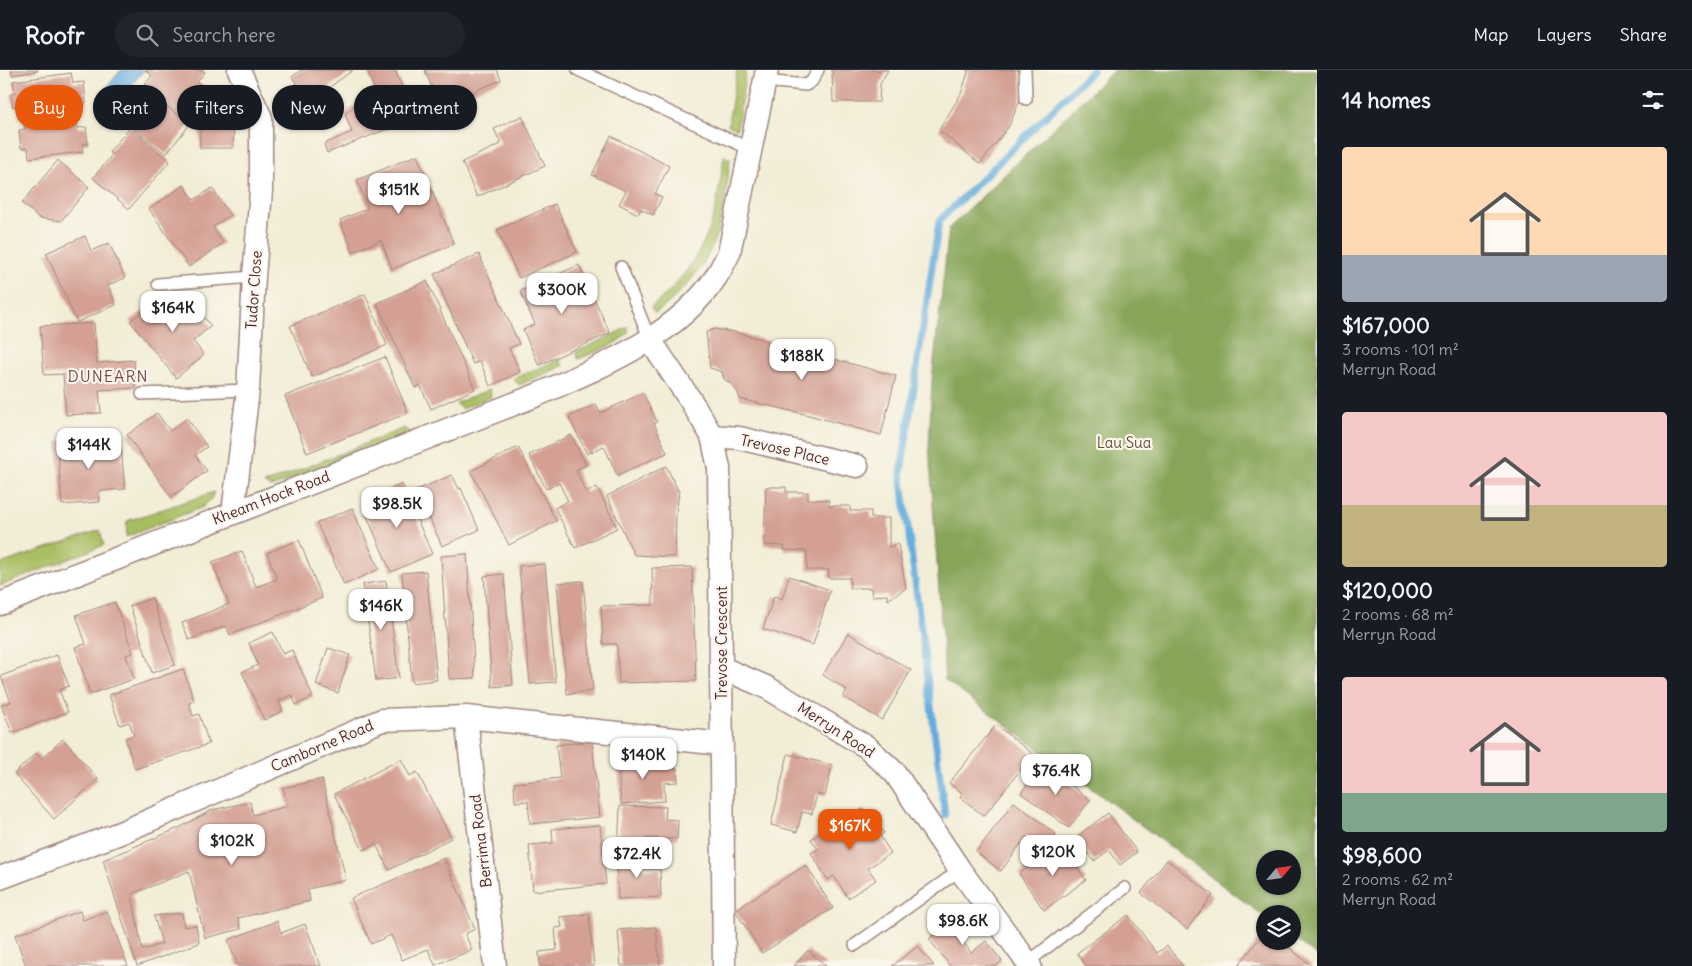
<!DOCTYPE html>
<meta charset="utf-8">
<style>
body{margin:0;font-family:Delius,sans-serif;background:#20242c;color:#f1f3f6;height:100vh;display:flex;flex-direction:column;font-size:19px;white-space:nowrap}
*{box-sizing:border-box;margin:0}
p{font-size:16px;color:#9ea1a6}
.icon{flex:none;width:28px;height:28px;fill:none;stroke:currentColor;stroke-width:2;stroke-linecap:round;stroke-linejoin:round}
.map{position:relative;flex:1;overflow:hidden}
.drawer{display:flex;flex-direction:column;background:#171b24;width:375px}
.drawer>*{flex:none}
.banner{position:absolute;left:15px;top:15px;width:475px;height:45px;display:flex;gap:10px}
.needle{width:32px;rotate:61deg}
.buttons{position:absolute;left:1256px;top:780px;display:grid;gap:10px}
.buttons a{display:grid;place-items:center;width:45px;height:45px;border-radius:50%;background:#171b24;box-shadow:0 1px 4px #0004;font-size:25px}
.price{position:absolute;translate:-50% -42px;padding:0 11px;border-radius:10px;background:#fff;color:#222;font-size:16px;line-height:32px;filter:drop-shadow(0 1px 2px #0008)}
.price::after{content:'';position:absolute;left:50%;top:30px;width:15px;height:11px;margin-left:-8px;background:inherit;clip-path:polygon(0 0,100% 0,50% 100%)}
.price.on{background:#ea580c;color:#fff}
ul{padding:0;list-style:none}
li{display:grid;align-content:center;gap:10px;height:265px;padding:0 25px}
li span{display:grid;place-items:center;height:155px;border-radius:5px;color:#555}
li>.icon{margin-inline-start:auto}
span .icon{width:90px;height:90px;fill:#fffc;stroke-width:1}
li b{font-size:21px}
h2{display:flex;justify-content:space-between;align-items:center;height:60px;padding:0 25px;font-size:21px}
.pill{padding:0 18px;border-radius:22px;background:#171b24;box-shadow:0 1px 4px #0004;font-size:18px;line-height:45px}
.pill.on{background:#ea580c;color:#fff}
header{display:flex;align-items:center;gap:30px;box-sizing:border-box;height:70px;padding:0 25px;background:#171b24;border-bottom:1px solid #363941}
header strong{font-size:24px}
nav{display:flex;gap:28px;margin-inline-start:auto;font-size:18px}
.search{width:350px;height:45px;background:#20242c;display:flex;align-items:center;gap:12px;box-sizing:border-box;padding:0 18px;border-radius:28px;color:#9ea1a6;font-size:19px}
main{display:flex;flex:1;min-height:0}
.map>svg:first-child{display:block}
.green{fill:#a8be62;stroke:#796e46}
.forest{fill:#86a558;stroke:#686242;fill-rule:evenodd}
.water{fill:#66addd;stroke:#586684}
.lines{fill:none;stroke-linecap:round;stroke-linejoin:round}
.stream{stroke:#66addd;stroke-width:7}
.building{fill:#d4a094}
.lane-casing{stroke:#9e8680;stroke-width:14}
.street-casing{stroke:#9e8680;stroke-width:25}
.lane{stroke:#fff;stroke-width:11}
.street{stroke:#fff;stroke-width:22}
.labels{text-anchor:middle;stroke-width:4.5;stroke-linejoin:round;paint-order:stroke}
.street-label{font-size:15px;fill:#4a1f2b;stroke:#fbf7ec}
.park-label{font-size:15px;fill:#664f3c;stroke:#fbf7ec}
.neighbourhood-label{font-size:16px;letter-spacing:1px;fill:#7a4c50;stroke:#fbf7ec}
</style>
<header>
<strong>Roofr</strong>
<div class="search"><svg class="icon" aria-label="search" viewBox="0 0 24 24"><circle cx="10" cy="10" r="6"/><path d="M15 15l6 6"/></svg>Search here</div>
<nav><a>Map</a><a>Layers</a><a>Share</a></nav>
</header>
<main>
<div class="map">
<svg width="1317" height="896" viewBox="0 0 1317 896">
<rect width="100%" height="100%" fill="#fbf7ec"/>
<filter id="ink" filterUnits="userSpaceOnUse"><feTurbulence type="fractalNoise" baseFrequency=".02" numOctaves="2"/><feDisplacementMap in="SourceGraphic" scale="10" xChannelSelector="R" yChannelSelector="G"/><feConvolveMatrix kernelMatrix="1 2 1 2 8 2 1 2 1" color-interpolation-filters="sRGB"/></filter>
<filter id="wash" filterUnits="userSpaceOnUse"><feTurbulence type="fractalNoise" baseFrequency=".0096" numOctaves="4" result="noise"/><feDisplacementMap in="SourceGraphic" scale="20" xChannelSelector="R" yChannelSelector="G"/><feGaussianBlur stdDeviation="1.12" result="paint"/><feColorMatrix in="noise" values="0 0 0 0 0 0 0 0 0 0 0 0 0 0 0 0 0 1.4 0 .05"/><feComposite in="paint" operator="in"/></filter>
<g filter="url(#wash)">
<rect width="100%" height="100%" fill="#f2edd6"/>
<path class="green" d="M737,0H746L737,59L728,55Z
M724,86L730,89C724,143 720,183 679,223C672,230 664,238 655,243L651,237C675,219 695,192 707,165C717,142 720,111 724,86Z
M628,257V263C615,276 595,282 578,289L576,282Z
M560,289L563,296L519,315L513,309Z
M490,319L491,327L461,339L456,333Z
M404,358L411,363L272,417L264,414Z
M214,422L211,429L203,437L126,467L127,451Z
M100,460L104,475L0,516V494Z"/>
<path class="forest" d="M1114,0H1132L1134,2L1136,0H1317V886L1293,868L1292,844H1265V847L945,610L929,376L932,309L949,158ZM1265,789H1292V816H1265Z"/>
<path class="water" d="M121,0H144L118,31L105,19Z"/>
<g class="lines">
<path class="stream" d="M945,745L901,403L939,151L1093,0"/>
</g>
<g id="blocks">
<path class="building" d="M11,0H38V1L12,5Z
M145,0H202L205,2L197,12L204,17L181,44L145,14L152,6Z
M301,0H353L309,32L292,7Z
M367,0H395L415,48L327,83L324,74L352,62L345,44L374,19Z
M426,0H497L501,10L440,36L425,1Z
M832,0H888L880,14L879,32H833Z
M967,0H1020L1022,25L1009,56L980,94L939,60L961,24L968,2Z
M71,3L73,13L84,12L86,33L79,34L80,40L20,49L18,36L13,37L11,24L15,23L13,11Z
M148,21L190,54L166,84L124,50L130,42L122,36L132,24L140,30Z
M76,46L78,58L86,57L88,74H82L83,82L29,88L28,78H21L19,60L25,59L24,52Z
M522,46L545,96L477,127L462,92L501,74L494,59Z
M200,53H234L233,78H200Z
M130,57L170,91L129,139L93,108L112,85L109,82Z
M611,66L669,96L655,124L662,127L653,145L641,139L638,144L619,134L626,121L592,105Z
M417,85L454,174L392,199L381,170L353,182L340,150L368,138L357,110Z
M58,90L89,117L61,151L39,148L22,133Z
M184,115L194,130L212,118L230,145L213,157L223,173L189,197L149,139Z
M555,134L577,182L519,208L497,160Z
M85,166L91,181L109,173L125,208L108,215L116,235L77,252L46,183Z
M479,184L519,274L509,278L520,302L490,316L480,291L473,294L434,204Z
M579,195L610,263L539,295L523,260L535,254L520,221Z
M427,211L475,319L431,339L420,315L415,318L377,233Z
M365,224L387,275L312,307L290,256Z
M163,226L174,240L188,228L211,256L193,271L204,285L176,308L130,251Z
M94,253L97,293L134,290L136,318L99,320L101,343L66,345L63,304L44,305L40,256Z
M715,259L735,262L896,306L881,365L809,345L740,329L737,321L731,314L724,309L722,302L710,298L706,262Z
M385,287L408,343L307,383L285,326Z
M643,323L657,352L654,353L667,383L617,405L604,376L587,384L569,347L596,334L600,343Z
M157,343L170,361L187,348L207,377L195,385L207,401L171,427L127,365Z
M571,365L586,395L576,400L586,423L597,417L617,458L575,478L555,438L568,431L559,413L546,419L529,385Z
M104,367L105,378L121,377L125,419L99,421L100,432L62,435L57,371Z
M518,377L556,451L509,475L471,401Z
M666,396L679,422L676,444L675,487L634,485L607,426Z
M452,405L459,419L461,418L479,460L442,476L417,420Z
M402,414L432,484L391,502L363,437L383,429L380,423Z
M766,417H786V422H808V429L829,430V436H850V441H871V448H889V477L898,474L906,518L888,530L887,525L872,526L871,518H850V508H828L829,500H807V481L784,480V476L764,475Z
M352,438L379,499L344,515L317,453Z
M299,470L322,528L230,565L226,556L189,570L182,553L229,534L212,492L242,481L256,517L277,509L267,483Z
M467,484L475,608L449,609L441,486Z
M545,494L556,612L530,614L519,496Z
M692,497L696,611L619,613L617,574H603L601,536L653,535L652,498Z
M426,501L437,610L412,613L402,503Z
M504,504L513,615L492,617L484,506Z
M789,506L830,520L813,575L763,559L774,526L782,529Z
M386,511L399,608L376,611L363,514Z
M583,511L593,621L567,624L557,513Z
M152,528L175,595L152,603L130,536Z
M115,532L133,583L126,585L134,609L90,624L75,577L86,574L76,545Z
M273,562L283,584L292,580L313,627L296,635L292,625L279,631L283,641L264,650L242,602L258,595L249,573Z
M848,563L911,600L882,650L843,627L847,620L823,605Z
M328,578L350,585L338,623L316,615Z
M57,585L69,616L59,620L68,642L12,663L1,635L11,632L1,606Z
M183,599L194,631L189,633L193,646L199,644L209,674L135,699L125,668L134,665L129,652L120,655L109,625Z
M996,655L1033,684L984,746L960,727L962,723L949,713Z
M63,669L98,709L54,749L14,704L36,683L41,689Z
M592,671L600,747L530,754L528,731L515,732L514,713L560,708L556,675Z
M788,684L832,695L825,726L817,724L812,744L802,742L797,762L771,755Z
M643,686V693L661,691L662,699L677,698L678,712L664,713L665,731L621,734L617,687Z
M401,689L410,706L417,702L451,768L389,800L376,774L363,780L334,724Z
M1043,694L1090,730L1069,758L1021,723Z
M322,709L346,810L308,819L310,831L238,848L241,859L205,868L189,801L132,824L142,880L162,874L154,846L182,843L184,857L196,855L199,873L137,896L103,790L179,758L212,740L250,732L253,745L288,736L283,718Z
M1014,732L1056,764L1043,780L1026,767L1001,801L976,782Z
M620,736L666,737L665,749L678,750L677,769L646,768V780H618Z
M863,739L870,750L874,747L884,763L880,766L891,783L868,798L876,810L848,828L834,806L828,810L811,783L818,779L811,769L824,761L821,758L846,742L850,748Z
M1108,743L1137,782L1120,795L1109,780L1094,791L1076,767Z
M600,755L606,814L533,821L529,775L553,773L552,759Z
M1061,774L1086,810L1044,840L1019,804Z
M617,787H643V799H660L661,827L618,829Z
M444,788L475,859L465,864L472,880L435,895L428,879L402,890L391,865L371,874L351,828Z
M1167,790L1213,825L1187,859L1141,823Z
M806,795L833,838L762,883L735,840Z
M80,841L83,850L107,841L128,896H26L15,865Z
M964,842L976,858L962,870L971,883L986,871L1002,891L996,896H950L929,869Z
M589,844L594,896H540L539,882L557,880L555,858L562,857L560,847Z
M1128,845L1157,883L1167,876L1183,896H1086L1077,883Z
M277,851L281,863L305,854L321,896H238L228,870Z
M656,857L660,896H621L618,860Z
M1265,861V871H1281L1312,896H1238Z
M918,876L934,896H892Z
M808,880L826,896H794Z"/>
</g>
</g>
<g filter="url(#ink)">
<use href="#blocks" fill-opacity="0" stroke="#9e8680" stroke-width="1"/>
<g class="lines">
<g class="lane-casing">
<path id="lane" d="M578,0L750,79
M1025,0L1026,29
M764,11L806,15L812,11L818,0
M621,197L650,270
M158,214L254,207
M142,324L248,320
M855,875L960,800
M1028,892L1125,818"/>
</g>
<g class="street-casing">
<path id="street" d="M650,270L691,331L712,366L719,398L724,896
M712,366L739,368L857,396
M233,443L248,320L254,207L261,121V48L239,0
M0,534L537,325C600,297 676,267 716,207C721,199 725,191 729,183L767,0
M722,598L766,617L867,677L895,703L960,800L1030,896
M466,647L495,896
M0,808L120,763L382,650L466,647L722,674"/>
</g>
<use href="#lane" class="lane"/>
<use href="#street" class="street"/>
</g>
</g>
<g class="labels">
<g class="street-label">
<text transform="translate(254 220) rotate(-86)" y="5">Tudor Close</text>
<text transform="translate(785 380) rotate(13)" y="5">Trevose Place</text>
<text transform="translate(271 428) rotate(-21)" y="5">Kheam Hock Road</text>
<text transform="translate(722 573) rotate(-90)" y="5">Trevose Crescent</text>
<text transform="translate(836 660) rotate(33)" y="5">Merryn Road</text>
<text transform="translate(322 676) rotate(-23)" y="5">Camborne Road</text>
<text transform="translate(481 771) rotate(-97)" y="5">Berrima Road</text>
</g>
<g class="park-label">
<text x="1124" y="378">Lau Sua</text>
</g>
<g class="neighbourhood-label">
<text x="108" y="312">DUNEARN</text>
</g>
</g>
</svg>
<div class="buttons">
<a><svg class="needle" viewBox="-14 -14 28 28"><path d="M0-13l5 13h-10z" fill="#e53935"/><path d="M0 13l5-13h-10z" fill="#9ea1a6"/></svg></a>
<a><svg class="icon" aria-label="layers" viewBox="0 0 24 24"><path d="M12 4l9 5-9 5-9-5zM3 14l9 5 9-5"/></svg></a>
</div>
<b class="price" style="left:399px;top:145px">$151K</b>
<b class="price" style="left:562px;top:245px">$300K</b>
<b class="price" style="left:173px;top:263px">$164K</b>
<b class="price" style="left:802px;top:311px">$188K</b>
<b class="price" style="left:89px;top:400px">$144K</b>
<b class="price" style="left:397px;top:459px">$98.5K</b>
<b class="price" style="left:381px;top:561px">$146K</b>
<b class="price" style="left:643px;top:710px">$140K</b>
<b class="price" style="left:1056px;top:726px">$76.4K</b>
<b class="price on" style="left:850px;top:781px">$167K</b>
<b class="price" style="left:232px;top:796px">$102K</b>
<b class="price" style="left:1053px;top:807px">$120K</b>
<b class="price" style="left:637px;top:809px">$72.4K</b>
<b class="price" style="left:963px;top:876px">$98.6K</b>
<div class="banner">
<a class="pill on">Buy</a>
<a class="pill">Rent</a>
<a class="pill">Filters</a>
<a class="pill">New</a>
<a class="pill">Apartment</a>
</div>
</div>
<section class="drawer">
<h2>14 homes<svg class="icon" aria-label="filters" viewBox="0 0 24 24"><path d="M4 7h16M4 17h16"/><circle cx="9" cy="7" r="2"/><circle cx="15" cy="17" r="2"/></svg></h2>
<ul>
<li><span style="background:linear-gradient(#ffd9b3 70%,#9aa5b1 0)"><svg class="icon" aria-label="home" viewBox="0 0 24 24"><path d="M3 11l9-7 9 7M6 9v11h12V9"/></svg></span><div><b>$167,000</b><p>3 rooms · 101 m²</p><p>Merryn Road</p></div></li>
<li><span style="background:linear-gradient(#f6c9c9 60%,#c2b280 0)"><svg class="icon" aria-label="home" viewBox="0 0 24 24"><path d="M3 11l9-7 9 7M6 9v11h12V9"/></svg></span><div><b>$120,000</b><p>2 rooms · 68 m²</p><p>Merryn Road</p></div></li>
<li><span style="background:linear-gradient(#f6c9c9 75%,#7fa58c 0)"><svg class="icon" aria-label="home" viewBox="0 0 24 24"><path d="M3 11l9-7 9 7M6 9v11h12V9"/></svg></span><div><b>$98,600</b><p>2 rooms · 62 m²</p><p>Merryn Road</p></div></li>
</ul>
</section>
</main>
